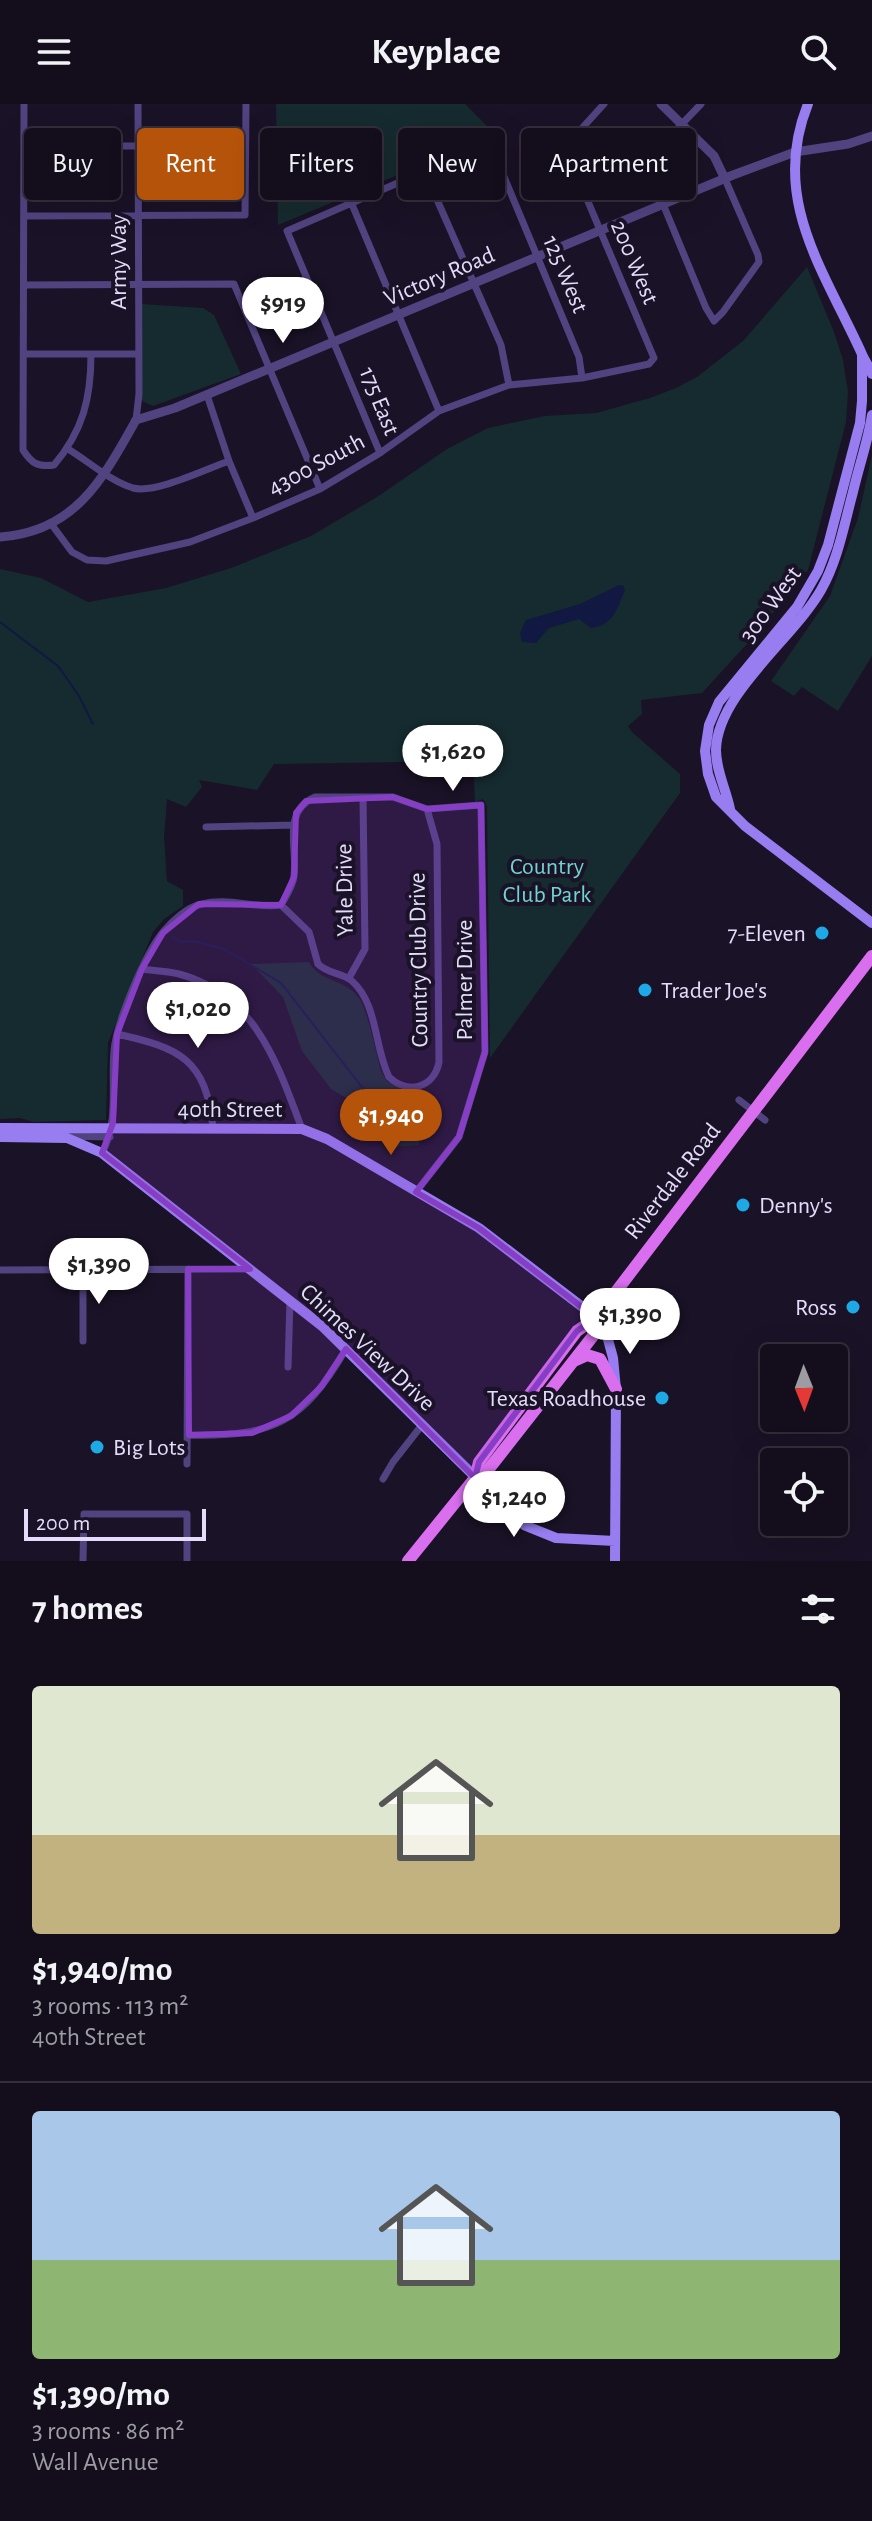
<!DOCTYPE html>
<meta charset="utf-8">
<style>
body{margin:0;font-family:"Alegreya Sans",sans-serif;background:#211c29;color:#f1f3f6;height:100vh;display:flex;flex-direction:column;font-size:30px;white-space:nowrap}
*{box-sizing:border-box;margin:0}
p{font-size:26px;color:#9d9ca3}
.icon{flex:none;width:44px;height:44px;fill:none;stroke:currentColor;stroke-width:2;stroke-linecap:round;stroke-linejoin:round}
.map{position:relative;height:1457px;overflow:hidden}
.side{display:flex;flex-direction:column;background:#140e1c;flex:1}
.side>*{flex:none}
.banner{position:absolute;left:24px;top:24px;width:824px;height:72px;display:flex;gap:16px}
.needle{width:52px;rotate:179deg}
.tools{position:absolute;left:760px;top:1240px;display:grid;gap:16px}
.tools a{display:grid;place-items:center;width:88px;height:88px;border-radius:8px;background:#140e1c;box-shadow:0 8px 32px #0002,0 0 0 2px #332e3b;font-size:40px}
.scale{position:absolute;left:24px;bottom:20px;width:182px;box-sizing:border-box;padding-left:8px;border:4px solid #e5dbfb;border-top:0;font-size:22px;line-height:28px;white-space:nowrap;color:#e5dbfb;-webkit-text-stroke:6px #1a1226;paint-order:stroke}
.price{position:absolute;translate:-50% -68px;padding:0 18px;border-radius:28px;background:#fff;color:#222;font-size:26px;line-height:52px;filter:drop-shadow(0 2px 4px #0008)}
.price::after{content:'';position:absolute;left:50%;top:48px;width:24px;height:18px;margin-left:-12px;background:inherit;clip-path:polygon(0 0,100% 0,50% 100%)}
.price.current{background:#b45309;color:#fff}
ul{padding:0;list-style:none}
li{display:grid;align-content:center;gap:16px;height:424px;padding:0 32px}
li+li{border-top:2px solid #332e3b}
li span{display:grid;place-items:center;height:248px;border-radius:8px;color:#555}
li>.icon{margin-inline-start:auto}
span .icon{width:144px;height:144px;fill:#fffc;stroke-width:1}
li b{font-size:34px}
h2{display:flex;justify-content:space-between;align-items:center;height:96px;padding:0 32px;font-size:34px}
.chip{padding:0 28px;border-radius:8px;background:#140e1c;box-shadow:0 8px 32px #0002,0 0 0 2px #332e3b;font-size:28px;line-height:72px}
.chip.current{background:#b45309;color:#fff}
header{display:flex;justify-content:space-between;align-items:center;height:104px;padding:0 32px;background:#140e1c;font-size:36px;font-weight:700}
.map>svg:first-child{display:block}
.green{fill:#162b2f}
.water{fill:#111841}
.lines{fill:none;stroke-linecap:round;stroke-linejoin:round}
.stream{stroke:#111841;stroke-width:2}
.minor{stroke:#514380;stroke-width:7}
.tertiary{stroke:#514380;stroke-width:9}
.secondary{stroke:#977df0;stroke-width:10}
.primary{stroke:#d96fef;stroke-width:12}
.marked{fill:#863ec5;fill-opacity:0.2;stroke:#863ec5;stroke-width:6;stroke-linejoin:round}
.poi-dot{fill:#1da9e5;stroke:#1a1226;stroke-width:3}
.labels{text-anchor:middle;stroke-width:8;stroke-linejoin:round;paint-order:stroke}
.street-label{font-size:24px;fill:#e5dbfb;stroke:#1a1226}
.park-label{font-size:24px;fill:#6fd4cf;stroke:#1a1226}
.poi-label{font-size:24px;fill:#e5dbfb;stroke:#1a1226;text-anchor:end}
</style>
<header><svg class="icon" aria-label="menu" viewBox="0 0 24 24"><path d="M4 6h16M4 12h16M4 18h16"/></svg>Keyplace<svg class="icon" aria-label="search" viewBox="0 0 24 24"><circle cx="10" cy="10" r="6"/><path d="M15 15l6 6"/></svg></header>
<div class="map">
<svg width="872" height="1457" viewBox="0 0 872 1457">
<rect width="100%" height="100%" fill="#1a1226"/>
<path class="green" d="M276,0H465L490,25L484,35L278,121Z
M807,163L834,228L843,256L848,288L846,318L808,466L756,530L702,589L641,596L642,610L628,622L632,628L680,670V689L490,954L487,702L483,695L475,698L473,657L274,660L257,686L199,676L202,683L186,703L167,695L164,733L167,777L183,786V802L164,815L153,828L108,939L106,1016L34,1018L20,1014L0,1015V465L41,474L88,498L166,484L231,464L311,432L377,393L447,345L488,324L545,312L596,309L650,294L676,284L697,273L743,237Z
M141,200L203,204L214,211L241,270L153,302L142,297Z
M872,351V552L838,607L802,583L794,592L771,577L830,492L858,414Z
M309,858C319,878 346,875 359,894C368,907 376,949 381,967L387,977L401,985L406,1023L419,1027V1041L393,1043L389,1019L331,985L302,947L283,893L251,860Z"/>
<path class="water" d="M619,481H623L625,486C617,505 614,521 591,524L579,515L549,524L536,539L522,538L520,529L526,516L580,500Z"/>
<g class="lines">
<path class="stream" d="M0,518L58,562L79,592L93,620
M172,833L181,838L194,837L224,845L281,879L365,987L403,1023"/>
<path class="minor" d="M24,0L23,346C32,360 38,363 54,361C83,327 91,294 91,250
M701,0L658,45L650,61L651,71L706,204L714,217L723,208L759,158L758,151L725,75
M24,42H245
M424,66L501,241L509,281
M351,98L439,307
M26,112L245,111L246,0
M26,181L234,180L320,385
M26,250H138
M207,291L229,357L253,414
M136,316L139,290L138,0
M68,345C88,357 110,377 133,384C155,390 206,365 229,357
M380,349L287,127L490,39L579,253L582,274
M52,421L72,448L87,456L106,457L190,438L253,414L320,385L380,349L439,307L509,281L582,274L649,260L654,254L565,43L604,0
M206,723L294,721
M281,801L309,828L318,860C328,870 343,869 352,877C378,900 374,943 389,973C408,991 434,984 439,958L437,740L427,705
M142,865C154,867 167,867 179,870C256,891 277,959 302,1025
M349,874L365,845L363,693
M117,930C180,944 206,955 213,1024
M739,996L765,1016
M64,1032L110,1033
M102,1049C119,1017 111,983 114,947C116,919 145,850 163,828C172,817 187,803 202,800C229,793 254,805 281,801C286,792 293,783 294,772C298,744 281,708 315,693H393L427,705L481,701L485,948L459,1033L416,1088
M0,1166L248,1165
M83,1237V1166
M288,1263L290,1196
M189,1331C273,1333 303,1319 346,1245
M187,1360L188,1165
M383,1375L393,1358L422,1321
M83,1457L84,1410H187V1457"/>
<path class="tertiary" d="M661,0L714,52L725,75
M0,433C75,428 103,375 136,316L175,304L733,71L795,48L848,40L872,32"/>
<path class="secondary" d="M808,0C770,94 823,165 861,248C864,256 869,262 872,270
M862,252V297L860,319L828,441L818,467L797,503L719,598L709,621L705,647L708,670L716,693L745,722L872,819
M730,705C726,685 716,667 716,646C717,590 793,535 821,486C838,456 844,421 853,388C859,362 868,337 872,311
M0,1024L302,1025L327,1035L479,1124L589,1208L606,1228L613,1254L616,1285L615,1457
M0,1033L67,1034L102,1049L322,1222L524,1421L556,1434L615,1437"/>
<path class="primary" d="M576,1256L587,1251L600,1255L616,1285
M475,1374L479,1358L577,1227L596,1214L872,852
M408,1457L475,1374L488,1366L593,1232L596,1214"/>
</g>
<path class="marked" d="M393,693L427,705L481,701L485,948L459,1033L416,1088L479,1124L596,1214L577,1227L479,1358L475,1374L346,1245L321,1283L291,1312L252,1329L189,1331L188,1165H250L102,1049L113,1019L117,930L142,865L163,829L199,800L281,801L294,773L296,709L306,697Z"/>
<g class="poi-dot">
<circle cx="822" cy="829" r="8"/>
<circle cx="645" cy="886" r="8"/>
<circle cx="743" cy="1101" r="8"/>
<circle cx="853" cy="1203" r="8"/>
<circle cx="662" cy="1294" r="8"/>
<circle cx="97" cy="1343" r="8"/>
</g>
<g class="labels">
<g class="street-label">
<text transform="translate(118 158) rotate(-90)" y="8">Army Way</text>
<text transform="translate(635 158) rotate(67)" y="8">200 West</text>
<text transform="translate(566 170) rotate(67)" y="8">125 West</text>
<text transform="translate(439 172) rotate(-23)" y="8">Victory Road</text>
<text transform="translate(380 297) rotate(68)" y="8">175 East</text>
<text transform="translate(316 360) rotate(-28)" y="8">4300 South</text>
<text transform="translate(770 500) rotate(-54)" y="8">300 West</text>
<text transform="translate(344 786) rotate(-91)" y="8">Yale Drive</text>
<text transform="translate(418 856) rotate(-91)" y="8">Country Club Drive</text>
<text transform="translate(464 876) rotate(-90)" y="8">Palmer Drive</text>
<text x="230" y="1013">40th Street</text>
<text transform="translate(672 1077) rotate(-52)" y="8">Riverdale Road</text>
<text transform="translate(368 1243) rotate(43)" y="8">Chimes View Drive</text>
</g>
<g class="park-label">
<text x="547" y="770">Country<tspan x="547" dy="28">Club Park</tspan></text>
</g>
<g class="poi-label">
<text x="806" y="837">7-Eleven</text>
<text x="661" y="894" text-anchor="start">Trader Joe's</text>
<text x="759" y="1109" text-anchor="start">Denny's</text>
<text x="837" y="1211">Ross</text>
<text x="646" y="1302">Texas Roadhouse</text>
<text x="113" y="1351" text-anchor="start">Big Lots</text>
</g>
</g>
</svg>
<div class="tools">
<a><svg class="needle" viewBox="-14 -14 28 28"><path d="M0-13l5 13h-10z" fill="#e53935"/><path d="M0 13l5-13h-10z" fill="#9d9ca3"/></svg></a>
<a><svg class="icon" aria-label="locate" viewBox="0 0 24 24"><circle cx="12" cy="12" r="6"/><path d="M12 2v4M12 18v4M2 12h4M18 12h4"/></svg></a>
</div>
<div class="scale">200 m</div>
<b class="price" style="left:283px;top:241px">$919</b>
<b class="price" style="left:453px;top:689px">$1,620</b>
<b class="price" style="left:198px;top:946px">$1,020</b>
<b class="price current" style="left:391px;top:1053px">$1,940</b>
<b class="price" style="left:99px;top:1202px">$1,390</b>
<b class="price" style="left:630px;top:1252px">$1,390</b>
<b class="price" style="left:514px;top:1435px">$1,240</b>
<div class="banner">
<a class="chip">Buy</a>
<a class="chip current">Rent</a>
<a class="chip">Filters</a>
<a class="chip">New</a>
<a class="chip">Apartment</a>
</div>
</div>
<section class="side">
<h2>7 homes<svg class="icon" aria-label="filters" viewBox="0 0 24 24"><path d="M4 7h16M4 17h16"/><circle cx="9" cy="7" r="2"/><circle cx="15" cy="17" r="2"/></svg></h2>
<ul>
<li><span style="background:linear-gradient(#dfe7d0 60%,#c2b280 0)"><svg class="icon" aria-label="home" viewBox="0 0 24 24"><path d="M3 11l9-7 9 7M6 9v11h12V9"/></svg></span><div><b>$1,940/mo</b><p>3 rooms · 113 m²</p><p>40th Street</p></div></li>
<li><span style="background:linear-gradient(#a9c7e8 60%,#8fb573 0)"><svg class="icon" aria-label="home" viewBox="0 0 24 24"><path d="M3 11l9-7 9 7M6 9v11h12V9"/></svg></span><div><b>$1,390/mo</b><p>3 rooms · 86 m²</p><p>Wall Avenue</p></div></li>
</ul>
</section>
